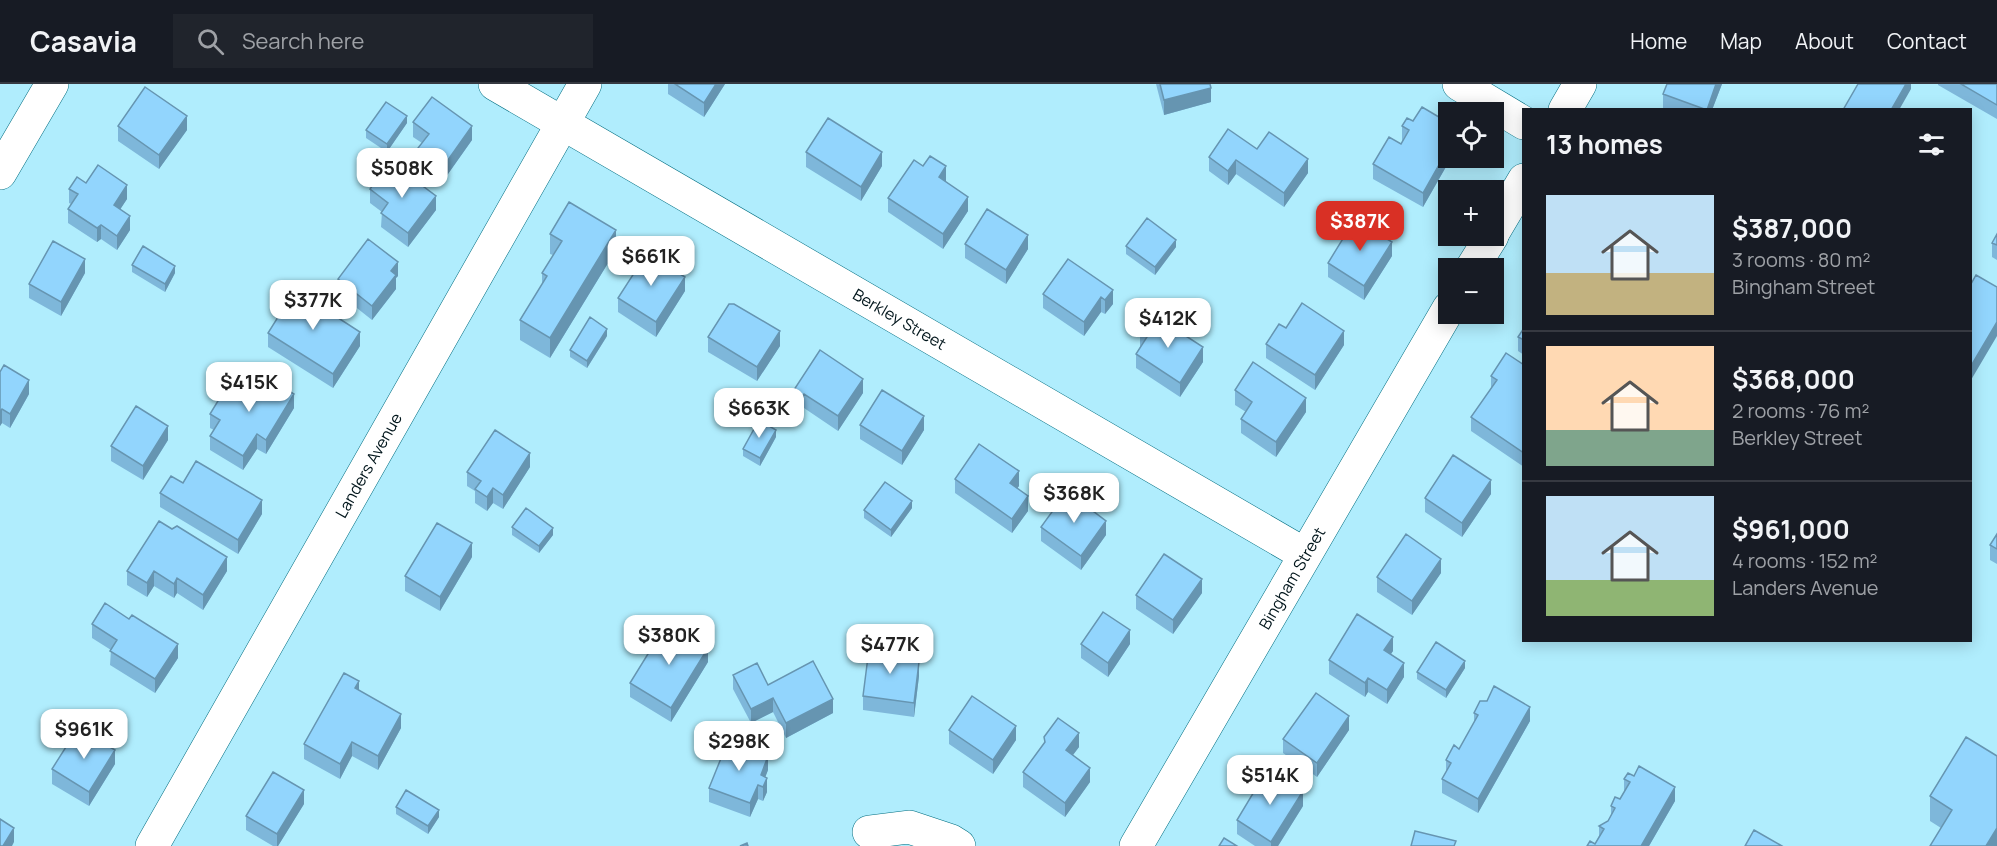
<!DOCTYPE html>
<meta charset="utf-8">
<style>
body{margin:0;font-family:Manrope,sans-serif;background:#20242c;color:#f1f3f6;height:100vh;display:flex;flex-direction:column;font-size:22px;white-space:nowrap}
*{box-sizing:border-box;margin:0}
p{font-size:20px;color:#9ea1a6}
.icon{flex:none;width:33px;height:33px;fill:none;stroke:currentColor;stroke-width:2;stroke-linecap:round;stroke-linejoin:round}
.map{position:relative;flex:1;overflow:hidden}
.details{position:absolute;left:1522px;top:24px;width:450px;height:534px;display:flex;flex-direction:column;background:#171b24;border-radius:0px;box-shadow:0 3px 15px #0003}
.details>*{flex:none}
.controls{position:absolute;left:1438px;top:18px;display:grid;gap:12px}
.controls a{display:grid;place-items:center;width:66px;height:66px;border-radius:0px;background:#171b24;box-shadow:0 3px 15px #0003;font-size:30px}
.price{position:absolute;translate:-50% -51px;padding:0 14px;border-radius:12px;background:#fff;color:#222;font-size:20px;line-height:39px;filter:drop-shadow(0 2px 3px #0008)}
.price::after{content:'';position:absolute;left:50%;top:36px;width:18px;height:14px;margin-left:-9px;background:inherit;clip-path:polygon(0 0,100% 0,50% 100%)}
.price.on{background:#d93025;color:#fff}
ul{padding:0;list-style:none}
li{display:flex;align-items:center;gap:18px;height:150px;padding:0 24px}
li+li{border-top:2px solid #363941}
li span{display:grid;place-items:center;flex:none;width:168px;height:120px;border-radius:0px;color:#555}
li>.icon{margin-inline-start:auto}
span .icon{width:72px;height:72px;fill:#fffc;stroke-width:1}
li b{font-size:26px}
h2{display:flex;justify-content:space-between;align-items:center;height:72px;padding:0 24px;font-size:26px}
header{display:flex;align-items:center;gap:36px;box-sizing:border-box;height:84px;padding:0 30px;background:#171b24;border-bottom:2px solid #363941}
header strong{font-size:28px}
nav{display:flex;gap:33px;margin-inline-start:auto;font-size:21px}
.search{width:420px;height:54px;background:#20242c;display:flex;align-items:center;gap:15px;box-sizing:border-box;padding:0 21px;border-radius:0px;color:#9ea1a6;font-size:22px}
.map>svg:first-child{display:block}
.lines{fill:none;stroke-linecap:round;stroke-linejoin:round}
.minor-casing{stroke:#016e81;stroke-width:34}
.minor{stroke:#fff;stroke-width:33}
.wall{fill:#7eb7da}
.shaded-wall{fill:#6695b1}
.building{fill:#92d5fd;stroke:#6695b1;stroke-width:1.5}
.labels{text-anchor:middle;stroke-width:6;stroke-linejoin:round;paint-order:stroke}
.street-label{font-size:16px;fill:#00151b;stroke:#dff3f8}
</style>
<header>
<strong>Casavia</strong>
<div class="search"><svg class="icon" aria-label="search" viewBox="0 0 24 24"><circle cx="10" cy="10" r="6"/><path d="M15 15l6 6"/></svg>Search here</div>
<nav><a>Home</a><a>Map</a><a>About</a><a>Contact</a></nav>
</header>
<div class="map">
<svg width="1997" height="762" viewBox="0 0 1997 762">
<rect width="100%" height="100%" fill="#b0edfd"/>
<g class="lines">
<g class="minor-casing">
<g id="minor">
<path id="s1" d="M495,0L1304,470"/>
<path d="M1459,0L1524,39"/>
<path d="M1565,26L1580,0"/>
<path d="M0,89L52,0"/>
<path d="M1494,147L1524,96"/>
<path d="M1472,184L1492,152"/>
<path d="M869,748L909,743L951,757L959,762"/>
<path id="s2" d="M152,762L585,0"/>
<path id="s3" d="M1136,762L1449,224"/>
</g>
</g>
<use href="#minor" class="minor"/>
</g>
<path class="wall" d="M668,0H725L704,33L668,10Z
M1156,0H1210L1211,18L1164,31Z
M1667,0H1722L1712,26H1667L1663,24V10Z
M1938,0H1997V35L1938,1Z
M1407,34L1449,74H1451L1423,123L1373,95V80L1401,60L1402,57V42Z
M413,38L472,56L443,97L418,78V64L422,59L413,53Z
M407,39L387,68L366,54V46Z
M118,42L187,46L159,85L118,57Z
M1257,65L1308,89L1284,123L1236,90L1228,101L1209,87V73Z
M806,68L882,82L861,117L806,83Z
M945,97L968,127L943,165L888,128V114L946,97Z
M86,99L127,115L120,125L130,146L117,166L101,155L97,158L68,139V125L71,120L69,119V105Z
M370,105L436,126L408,163L381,143L382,128L370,119Z
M550,150L616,166L550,274L520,256V236L542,201V189L553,171L550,170Z
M1997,150V176L1992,173V159Z
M965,160L1028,165L1006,200L965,174Z
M1126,162L1176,163L1155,191L1126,170Z
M1392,172L1364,216L1328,193V179Z
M1068,175L1113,220L1105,230L1101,228L1084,252L1043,224V210Z
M132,181L175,189L165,208L132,188Z
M85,189L61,232L29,214V200Z
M398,192L396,194V205L372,236L338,209V195Z
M685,207L656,253L618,228V214Z
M274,215L360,262L333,304L268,263V249L279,232L274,229Z
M1286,244L1344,261L1315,306L1266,274V260Z
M1524,244V271L1518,267V253Z
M1140,248L1203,278L1180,313L1136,284V270L1140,263Z
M607,252L587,284L570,273V266Z
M708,253L780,262L757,297L708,268Z
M820,266L863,309L838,347L804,324L797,335L788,329V315Z
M1524,281V383L1471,347V333L1491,305V292Z
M0,288L29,310L10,344L2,339L0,342Z
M250,304L294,324L266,370L257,365L243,386L210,366V352L214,346L210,344V330L235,308Z
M1235,306L1306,328L1276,373L1241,349V335L1246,328L1235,321Z
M860,341L924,346L902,381L860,355Z
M776,353L760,382L743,372V365Z
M168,356L143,396L111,377V362Z
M530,383L503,425L493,419L487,427L475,419V407L467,402V388Z
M955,395L1019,402L1017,404L1028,427L1012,449L955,409Z
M183,399L262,430L238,470L160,423V409Z
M1491,410L1462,453L1425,428V414Z
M1078,420L1092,427L1106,451L1081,486L1041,457V443Z
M912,424L891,453L864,434V426Z
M512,443L553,451L539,469L512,451Z
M1997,450V480L1990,476V461Z
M472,473L440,527L405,507V492Z
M127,487H227L203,526L177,509L174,514L154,502L147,513L127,501Z
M1441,489L1412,531L1377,508V493Z
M1202,509L1173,550L1136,525V511Z
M92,540L178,574L155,609L110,581L111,566L92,554Z
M1081,560H1130L1108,593L1081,574Z
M1393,567L1391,570L1404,593L1387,620L1368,608L1365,613L1329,590V576Z
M896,575L919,592L914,633L863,626V612Z
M708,578L671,638L630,613V599Z
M1465,584L1446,614L1417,595V588Z
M733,591L768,601L833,629L786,654L773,628L751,639L733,605Z
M359,607L401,644L378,686L352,672L340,695L304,675V660Z
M1474,629L1530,637L1478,729L1442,709V695L1446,688V676L1459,665L1474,639Z
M949,646L1016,656L993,690L949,660Z
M1349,646L1317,693L1283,669V655Z
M1044,653L1079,663L1073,671L1090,698L1065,733L1023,703V688L1044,659Z
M1997,672L1941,744L1930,737V712Z
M115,680L89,722L52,700V685Z
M768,686L765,693L767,708L763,717L758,715L750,733L709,718V704Z
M1624,695L1675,717L1649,762H1587L1595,760L1599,752V742L1608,737L1611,732V722L1620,715L1624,708Z
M304,720L278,762H273L246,746V732Z
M1303,722L1278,762H1255L1237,750V736Z
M396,723L439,733L428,750L396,730Z"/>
<path class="shaded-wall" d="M716,0H725L704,33V19Z
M1716,0H1722L1712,26H1707Z
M1906,0H1911V5L1899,26H1891Z
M1211,4V18L1164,31V16Z
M187,32V46L159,85V71Z
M407,32V39L387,68V60Z
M472,42V56L443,97V83Z
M1449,63V74H1451L1423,123V109Z
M882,68V82L861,117V103Z
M1308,75V89L1284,123V109Z
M1236,76V90L1228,101V87Z
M946,82V97L939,107V93Z
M127,101V115L114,135V121Z
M436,112V126L408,163V149Z
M968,113V127L943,165V150Z
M130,132V146L117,166V152Z
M101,141V155L97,158V144Z
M616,146V166L550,274V254Z
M1028,151V165L1006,200V186Z
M1176,156V163L1155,191V183Z
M1392,158V172L1364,216V202Z
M85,175V189L61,232V218Z
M398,178V192L396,194V205L372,236V222L391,187Z
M175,182V189L165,208V200Z
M685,193V207L656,253V238Z
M1113,206V220L1105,230V216Z
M1101,213V228L1084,252V238Z
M1997,238V252L1971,296V282Z
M607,245V252L587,284V277Z
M780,247V262L757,297V283Z
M1344,247V261L1315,306V291Z
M360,248V262L333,304V290Z
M1203,263V278L1180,313V299Z
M863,295V309L838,347V332Z
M29,296V310L10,344V330Z
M294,310V324L266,370V356Z
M804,310V324L797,335V320Z
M1306,314V328L1276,373V358Z
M2,325V339L0,342V328Z
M924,332V346L902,381V367Z
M168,342V356L143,396V382Z
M776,346V353L760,382V374Z
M257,350V365L243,386V372Z
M530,369V383L503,425V411Z
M1019,387V402L1010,414V399Z
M1491,396V410L1462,453V439Z
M493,404V419L487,427V413Z
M1028,412V427L1012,449V435Z
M262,416V430L238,470V456Z
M912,417V424L891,453V446Z
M1106,437V451L1081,486V472Z
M553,444V451L539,469V462Z
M472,459V473L440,527V513Z
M227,473V487L203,526V511Z
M1441,475V489L1412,531V517Z
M154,487V502L147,513V499Z
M177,494V509L174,514V500Z
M1202,495V509L1173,550V536Z
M1130,546V560L1108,593V579Z
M1393,553V567L1384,580V566Z
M178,560V574L155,609V595Z
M708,564V578L671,638V624Z
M1465,577V584L1446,614V606Z
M919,578V592L914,633V619Z
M1404,579V593L1387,620V606Z
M1368,594V608L1365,613V599Z
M359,597V612L355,604Z
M773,614V628L751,639V625Z
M833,615V629L786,654V639Z
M1530,623V637L1478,729V715Z
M401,630V644L378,686V672Z
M1349,632V646L1317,693V679Z
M1016,642V656L993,690V676Z
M1079,649V663L1066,680V666Z
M352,658V672L340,695V680Z
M115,666V680L89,722V708Z
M768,672V686L762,702L761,691Z
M1090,684V698L1065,733V719Z
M767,694V708L763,717V703Z
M758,701V715L750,733V719Z
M1675,703V717L1649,762H1641Z
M304,706V720L278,762H277V750Z
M1303,707V722L1278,762H1271V758Z
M439,726V733L428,750V742Z
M14,744V758L12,762H3Z
M1997,744V762H1986Z"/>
<path class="building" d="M675,0H716L704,19Z
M1160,0H1210L1211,4L1164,16Z
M1667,0H1716L1707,26L1663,10Z
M1858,0H1906L1891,26H1843Z
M1961,0H1997V21Z
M145,3L187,32L159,71L118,42Z
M432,13L472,42L443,83L418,64L429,50L413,38Z
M386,18L407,32L387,60L366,46Z
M1422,23L1449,39V63L1423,109L1373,80L1389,53L1401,60L1409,46L1402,42L1407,34L1413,37Z
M828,34L882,68L861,103L806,68Z
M1228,45L1257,65L1269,48L1308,75L1284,109L1236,76L1228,87L1209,73Z
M930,72L946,82L939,93L968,113L943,150L888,114L914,76L923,82Z
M98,81L127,101L114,121L130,132L117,152L101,141L97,144L68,125L78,110L69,105L77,93L86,99Z
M386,83L404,96L408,91L436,112L408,149L381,129L388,119L370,105Z
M569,118L616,146L550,254L520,236L547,192L542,189L562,157L550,150Z
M987,125L1028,151L1006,186L965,160Z
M1147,134L1176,156L1155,183L1126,162Z
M1355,135L1392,158L1364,202L1328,179Z
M1997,150V161L1992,159Z
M368,155L398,178L391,187L396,191L372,222L338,195Z
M53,157L85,175L61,218L29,200Z
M143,162L175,182L165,200L132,181Z
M647,169L685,193L656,238L618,214Z
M1068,175L1113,206L1105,216L1101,213L1084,238L1043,210Z
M1976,191L1997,203V238L1971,282V200Z
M295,206L360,248L333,290L268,249L285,222L274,215L278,209L289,216Z
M1302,219L1344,247L1315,291L1266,260L1279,240L1286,244Z
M729,220H734L780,247L757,283L708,253Z
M1150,232H1155L1203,263L1180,299L1136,270L1147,253L1140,248Z
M590,233L607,245L587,277L570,266Z
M1524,244V256L1518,253Z
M820,266L863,295L838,332L804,310L797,320L788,315Z
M1506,269L1524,281V369L1471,333L1497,296L1491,292Z
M1253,278L1306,314L1276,358L1241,335L1252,318L1235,306Z
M4,281L29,296L10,330L2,325L0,328V288Z
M260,289L294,310L266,356L257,350L243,372L210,352L220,336L210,330L227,302L235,308L241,298L250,304Z
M882,306L924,332L902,367L860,341Z
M136,322L168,342L143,382L111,362Z
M759,336L776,346L760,374L743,365Z
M495,346L530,369L503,411L493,404L487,413L475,405L481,397L467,388Z
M979,360L1019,387L1010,399L1028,412L1012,435L955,395Z
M1453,371L1491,396L1462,439L1425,414Z
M196,377L262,416L238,456L160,409L171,392L183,399Z
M885,398L912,417L891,446L864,426Z
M1065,410L1078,420L1084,413L1092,420L1089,424L1106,437L1081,472L1041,443Z
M526,424L553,444L539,462L512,443Z
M159,437L172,445L177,442L227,473L203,511L177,494L174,500L154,487L147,499L127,487Z
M437,439L472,459L440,513L405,492Z
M1406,450L1441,475L1412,517L1377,493Z
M1997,450V465L1990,461Z
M1164,470L1202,495L1173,536L1136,511Z
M105,519L129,535L132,531L178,560L155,595L110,567L117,556L92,540Z
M1103,528L1130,546L1108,579L1081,560Z
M1357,530L1393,553L1384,566L1404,579L1387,606L1368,594L1365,599L1329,576Z
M667,539L708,564L671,624L630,599Z
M870,557L896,560L894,575L919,578L914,619L863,612Z
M1436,558L1465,577L1446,606L1417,588Z
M813,577L833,615L786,639L773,614L751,625L733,591L757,579L768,601Z
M344,589L359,597L355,604L401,630L378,672L352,658L340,680L304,660Z
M1494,602L1530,623L1478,715L1442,695L1451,679L1446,676L1454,661L1459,665L1478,631L1474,629L1480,617H1487Z
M1316,609L1349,632L1317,679L1283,655Z
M972,612L1016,642L993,676L949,646Z
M1058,634L1079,649L1066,666L1090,684L1065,719L1023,688L1045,658L1044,653Z
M78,644L115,666L89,708L52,685Z
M1966,653L1997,672V744L1986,762H1930L1952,726L1930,712Z
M728,657L768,672L761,691L767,694L763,703L758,701L750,719L709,704Z
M1639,682L1675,703L1641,762H1587L1590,757L1595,760L1604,745L1599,742L1608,737L1615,724L1611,722L1615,713L1620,715L1630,698L1624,695L1628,689L1634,692Z
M1267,686L1303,707L1271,758L1237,736Z
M273,688L304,706L277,750L246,732Z
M406,706L439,726L428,742L396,723Z
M0,735L14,744L3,762H0Z
M1754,746L1782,762H1745Z
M1415,747L1456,757L1454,762H1411Z
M1224,754L1237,762H1219Z
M747,759L748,762H740Z"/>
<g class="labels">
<g class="street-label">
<text dy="6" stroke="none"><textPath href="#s1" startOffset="468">Berkley Street</textPath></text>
<text dy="6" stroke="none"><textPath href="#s2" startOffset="438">Landers Avenue</textPath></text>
<text dy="6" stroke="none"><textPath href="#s3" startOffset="310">Bingham Street</textPath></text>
</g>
</g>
</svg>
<div class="controls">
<a><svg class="icon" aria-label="locate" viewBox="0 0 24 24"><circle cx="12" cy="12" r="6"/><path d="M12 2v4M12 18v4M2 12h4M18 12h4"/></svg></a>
<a>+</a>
<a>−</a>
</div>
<b class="price" style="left:402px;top:115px">$508K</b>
<b class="price on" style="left:1360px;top:168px">$387K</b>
<b class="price" style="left:651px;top:203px">$661K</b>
<b class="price" style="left:313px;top:247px">$377K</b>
<b class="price" style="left:1168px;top:265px">$412K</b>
<b class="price" style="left:249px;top:329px">$415K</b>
<b class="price" style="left:759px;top:355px">$663K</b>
<b class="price" style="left:1074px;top:440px">$368K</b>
<b class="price" style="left:669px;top:582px">$380K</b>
<b class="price" style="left:890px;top:591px">$477K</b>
<b class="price" style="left:84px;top:676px">$961K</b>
<b class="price" style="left:739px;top:688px">$298K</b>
<b class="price" style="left:1270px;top:722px">$514K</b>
<section class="details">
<h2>13 homes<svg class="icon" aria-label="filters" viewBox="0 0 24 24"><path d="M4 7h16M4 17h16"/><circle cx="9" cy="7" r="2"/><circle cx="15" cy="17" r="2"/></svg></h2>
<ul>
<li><span style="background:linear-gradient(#bfe0f5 65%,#c2b280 0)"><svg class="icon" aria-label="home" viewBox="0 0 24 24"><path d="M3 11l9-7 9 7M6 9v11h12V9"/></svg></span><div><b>$387,000</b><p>3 rooms · 80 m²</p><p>Bingham Street</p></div></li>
<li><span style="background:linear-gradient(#ffd9b3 70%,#7fa58c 0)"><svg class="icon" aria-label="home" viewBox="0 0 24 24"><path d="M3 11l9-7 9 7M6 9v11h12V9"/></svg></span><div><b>$368,000</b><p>2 rooms · 76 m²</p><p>Berkley Street</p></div></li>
<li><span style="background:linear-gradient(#bfe0f5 70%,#8fb573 0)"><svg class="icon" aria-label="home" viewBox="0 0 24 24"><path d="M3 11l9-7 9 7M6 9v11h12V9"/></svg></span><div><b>$961,000</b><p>4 rooms · 152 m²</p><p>Landers Avenue</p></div></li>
</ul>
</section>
</div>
